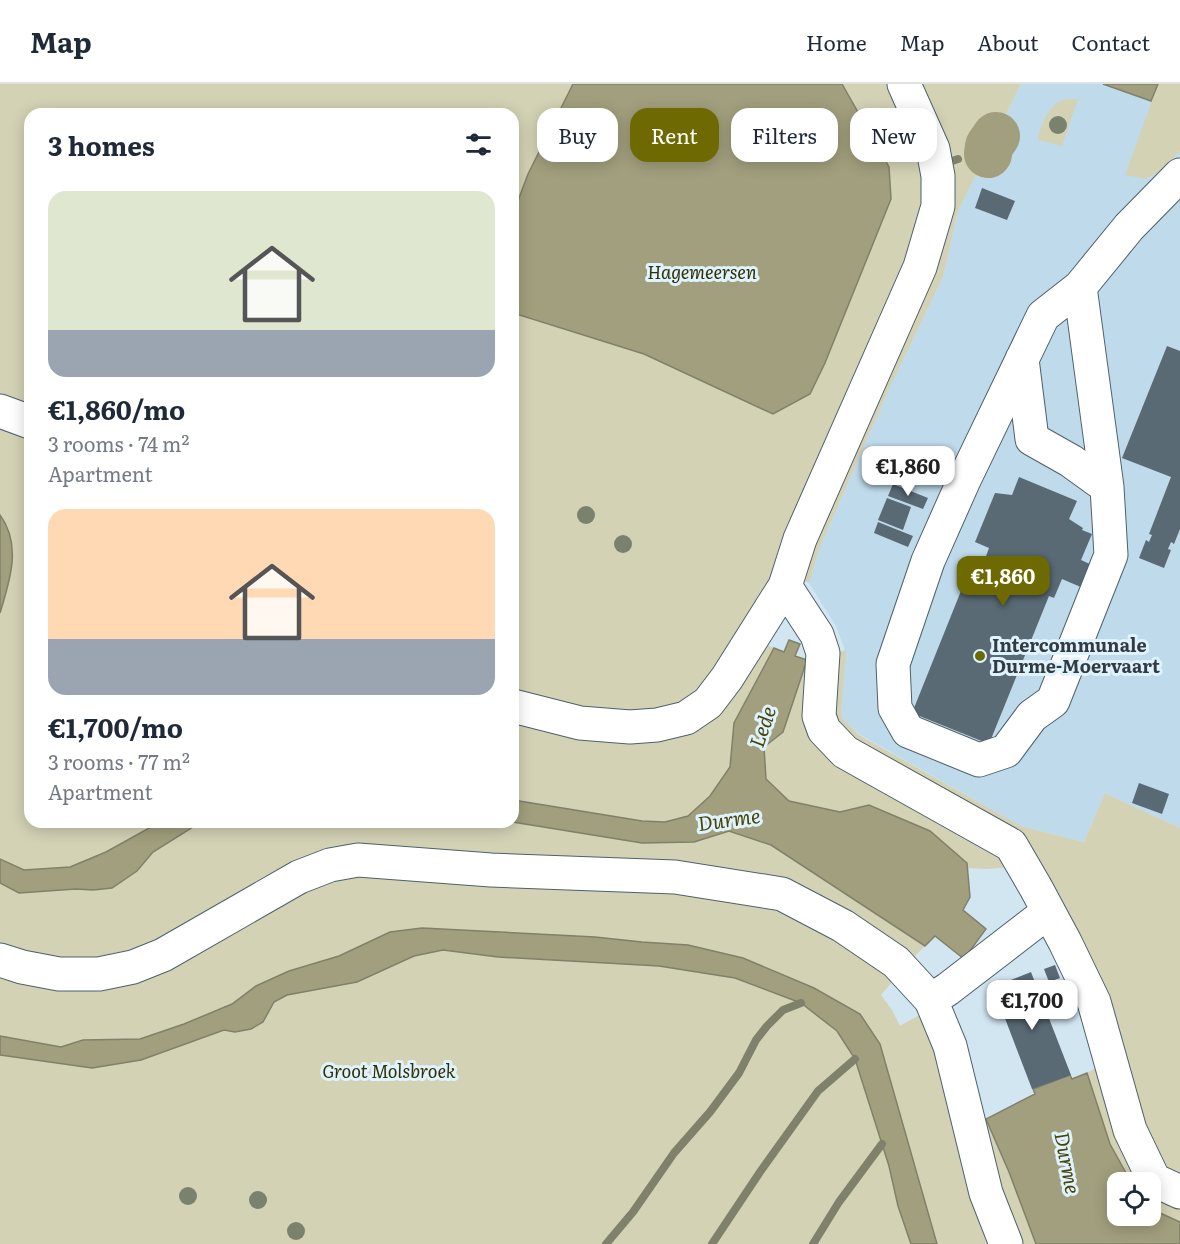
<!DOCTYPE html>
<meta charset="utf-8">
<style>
body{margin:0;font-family:Literata,serif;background:#f6f6f7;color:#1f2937;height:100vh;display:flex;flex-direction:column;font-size:22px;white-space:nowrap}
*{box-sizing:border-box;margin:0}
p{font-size:20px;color:#747a83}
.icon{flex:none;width:33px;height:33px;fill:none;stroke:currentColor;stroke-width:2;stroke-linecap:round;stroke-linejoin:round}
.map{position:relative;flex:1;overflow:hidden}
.drawer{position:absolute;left:24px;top:24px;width:495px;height:720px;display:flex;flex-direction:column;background:#fff;border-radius:18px;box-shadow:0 3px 15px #0003}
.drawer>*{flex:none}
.banner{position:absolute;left:537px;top:24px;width:552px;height:54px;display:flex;gap:12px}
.buttons{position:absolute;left:1107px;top:1088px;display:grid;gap:12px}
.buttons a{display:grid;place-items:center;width:54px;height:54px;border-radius:12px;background:#fff;box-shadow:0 3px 15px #0003;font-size:30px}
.price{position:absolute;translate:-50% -51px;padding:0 14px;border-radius:12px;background:#fff;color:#222;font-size:20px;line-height:39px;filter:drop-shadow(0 2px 3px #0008)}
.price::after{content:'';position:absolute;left:50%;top:36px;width:18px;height:14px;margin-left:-9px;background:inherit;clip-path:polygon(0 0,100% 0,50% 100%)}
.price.active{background:#6f6901;color:#fff}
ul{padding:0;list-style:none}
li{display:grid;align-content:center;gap:12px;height:318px;padding:0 24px}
li span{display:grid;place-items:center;height:186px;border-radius:18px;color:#555}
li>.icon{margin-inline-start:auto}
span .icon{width:108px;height:108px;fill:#fffc;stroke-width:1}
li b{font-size:26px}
h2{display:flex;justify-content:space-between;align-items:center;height:72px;padding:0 24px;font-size:26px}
.pill{padding:0 21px;border-radius:18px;background:#fff;box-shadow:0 3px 15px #0003;font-size:21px;line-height:54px}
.pill.active{background:#6f6901;color:#fff}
header{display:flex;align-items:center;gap:36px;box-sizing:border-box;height:84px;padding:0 30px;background:#fff;border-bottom:2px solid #e0e1e3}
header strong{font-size:28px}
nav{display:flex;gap:33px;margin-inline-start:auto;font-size:21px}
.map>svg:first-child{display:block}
.built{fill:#bfdaea}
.green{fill:#d3d2b5}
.water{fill:#a19f7d;stroke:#80816b;stroke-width:1.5}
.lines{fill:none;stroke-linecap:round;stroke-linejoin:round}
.stream{stroke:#80816b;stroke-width:8}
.river{stroke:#a19f7d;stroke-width:48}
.building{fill:#596a75}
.minor-casing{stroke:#4e606a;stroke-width:35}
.minor{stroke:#fff;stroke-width:33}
.tree{fill:#7a816d}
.poi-dot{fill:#6f6901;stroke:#dff3ff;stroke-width:2}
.labels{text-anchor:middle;stroke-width:6;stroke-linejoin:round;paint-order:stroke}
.park-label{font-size:18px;font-style:italic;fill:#322f01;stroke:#dff3ff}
.poi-label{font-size:18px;font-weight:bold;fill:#333b40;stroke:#dff3ff;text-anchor:start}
.water-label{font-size:20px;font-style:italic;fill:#494404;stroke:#dff3ff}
</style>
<header>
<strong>Map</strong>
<nav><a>Home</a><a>Map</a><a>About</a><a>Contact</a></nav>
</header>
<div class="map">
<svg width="1180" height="1160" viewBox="0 0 1180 1160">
<rect width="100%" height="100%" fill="#d2e6f2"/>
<path class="built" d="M1021,0H1180V744L1105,709L1084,758L1021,742L859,650L843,635L841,629L845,566L836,542L809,499L820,463L889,305L943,193L958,127Z"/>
<path class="green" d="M0,0H1021L958,127L943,193L889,305L820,463L809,499C788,488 771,505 755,518L769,562L774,564L734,639L730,683L710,712L688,732L665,738L642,737L513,715V30H30V738H160L106,768L70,783L24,786L0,775V529C10,496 22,462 0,431Z
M1158,0H1180V67L1163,85L1146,95L1125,91Z
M1078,15L1062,62L1038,56C1040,42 1049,20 1063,16C1068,15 1074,15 1078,15Z
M846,566L841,629L843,635L859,651L1021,742L1084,758L1105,709L1180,744V1138L1158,1128L1151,1122L1150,1098H1131L1110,1060L1087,989L1102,980L1059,871L1010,783L987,785L967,784L869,722L840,728L789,717L766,695L764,663L783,648L807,576Z
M201,738H513L642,759L694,758L729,747L771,761L925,862L908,879L881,911L892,926L900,942L939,920L958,961L986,1035L1009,1088L1036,1160H0V799L19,809L76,805L93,806L137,787L153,768Z"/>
<path class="water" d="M573,0H842L889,83L891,115L825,279L810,310L773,330L644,270L513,229V130L528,90Z
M1103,0H1158L1151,17Z
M0,431C22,461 10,496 0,529Z
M789,556L800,560L795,572L807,576L783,648L764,663L766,695L789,717L840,728L869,721L930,747L967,779L970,813L963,826L986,845L964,875L935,852L925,862L771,761L729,747L694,758L642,759L513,738V716L642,737L665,738L688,732L710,712L730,683L734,639L774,564L784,568Z
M160,738H201L153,768L137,787L112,804L93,806L76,805L19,809L0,799V775L24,786L70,783L106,768Z
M422,844L595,853L642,858L688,861L743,874L814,904L860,930L880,960L937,1160H911L898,1122L889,1082L855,975L837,947L801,919L735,894L659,882L498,873L443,866L414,872L357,898L287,911L274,918L263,938L251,945L235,948L224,946L141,976L92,984L0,971V952L61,963L83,956L140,955L184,940L232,920L256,902L289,887L339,872L390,848Z
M1087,989L1110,1060L1131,1098H1118V1131H1150L1151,1122L1158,1128L1180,1138V1160H1036L1009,1088L986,1035L1035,1010L1033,1005L1070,991L1072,995Z"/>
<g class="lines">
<path class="stream" d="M946,79L958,75
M606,1160L633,1128L674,1069L710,1028L739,989L756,956L767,942L783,926L801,919
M712,1160L760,1088L818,1007L855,975
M813,1160L839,1118L882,1060"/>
<path class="river" d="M988,70L989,62L996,52"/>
</g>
<path class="building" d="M982,104L1015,117L1007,136L975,124Z
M1167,262L1180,267V445L1174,460L1171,458L1168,465L1171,466L1164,484L1139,474L1146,456L1149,458L1152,451L1149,450L1171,393L1122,374Z
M1019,393L1077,417L1069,435L1083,444L1082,446L1092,450L1081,476L1092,481L1083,504L1062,495L1054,514L1049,512L989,660L912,629L971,482L981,486L989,464L975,458L995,409L1012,411Z
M893,400L928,414L923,425L888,412Z
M887,414L911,423L903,446L878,436Z
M878,438L913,452L908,463L874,449Z
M1139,699L1169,710L1162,730L1132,719Z
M1055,881L1060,894L1049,898L1044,885Z
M1031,888L1071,991L1032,1005L993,903Z"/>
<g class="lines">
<g class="minor-casing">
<path id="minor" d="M1080,203L1107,403L1111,471L1053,617L1032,632L1006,667L979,676L908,647L895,624L893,580L928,477L964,396L1043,232L1080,203L1129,143L1180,91
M1022,275L1032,355L1071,377L1107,403
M0,327L30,338
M785,502L817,551L823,569L819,632L824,646L845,668L1011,761L1036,804L1065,858L1094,918L1130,1046L1154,1096L1180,1108
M513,622L580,639L630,643L657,641L686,634L708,619L727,594L785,502L800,455L920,183L938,122V92L933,65L904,0
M0,876L22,883L59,890H99L133,883L163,871L299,793L330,781L358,776L491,786L675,793L782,810L843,842L896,878L931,916L950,962L986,1109L1006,1160
M931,916L948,905L1048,828"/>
</g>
<use href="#minor" class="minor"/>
</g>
<g class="tree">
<circle cx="1058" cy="41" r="9"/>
<circle cx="586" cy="431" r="9"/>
<circle cx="623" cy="460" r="9"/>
<circle cx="188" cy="1112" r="9"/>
<circle cx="258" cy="1116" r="9"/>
<circle cx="296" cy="1147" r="9"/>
</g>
<circle class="poi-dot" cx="980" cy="572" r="6"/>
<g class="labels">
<g class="park-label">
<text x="702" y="195">Hagemeersen</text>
<text x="389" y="994">Groot Molsbroek</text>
</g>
<g class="poi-label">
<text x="992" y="568">Intercommunale<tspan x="992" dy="21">Durme-Moervaart</tspan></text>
</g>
<g class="water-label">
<text transform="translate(763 643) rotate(-71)" y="7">Lede</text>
<text transform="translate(729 736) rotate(-8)" y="7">Durme</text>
<text transform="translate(1067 1079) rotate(79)" y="7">Durme</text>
</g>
</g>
</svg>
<div class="buttons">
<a><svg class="icon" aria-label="locate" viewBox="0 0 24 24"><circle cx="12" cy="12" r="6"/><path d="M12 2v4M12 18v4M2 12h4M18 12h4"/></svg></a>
</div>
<b class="price" style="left:908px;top:413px">€1,860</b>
<b class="price active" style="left:1003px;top:523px">€1,860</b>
<b class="price" style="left:1032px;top:947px">€1,700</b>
<div class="banner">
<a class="pill">Buy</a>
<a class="pill active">Rent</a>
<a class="pill">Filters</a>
<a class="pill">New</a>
</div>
<section class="drawer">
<h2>3 homes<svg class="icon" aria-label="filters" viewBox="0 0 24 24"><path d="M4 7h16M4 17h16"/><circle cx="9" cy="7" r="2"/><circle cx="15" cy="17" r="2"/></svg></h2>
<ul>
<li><span style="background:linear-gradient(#dfe7d0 75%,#9aa5b1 0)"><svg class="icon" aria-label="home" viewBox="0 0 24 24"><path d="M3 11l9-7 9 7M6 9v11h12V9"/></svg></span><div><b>€1,860/mo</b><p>3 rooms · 74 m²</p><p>Apartment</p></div></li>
<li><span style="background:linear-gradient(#ffd9b3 70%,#9aa5b1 0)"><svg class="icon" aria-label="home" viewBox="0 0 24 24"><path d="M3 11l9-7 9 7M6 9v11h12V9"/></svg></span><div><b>€1,700/mo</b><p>3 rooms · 77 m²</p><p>Apartment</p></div></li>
</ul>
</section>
</div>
